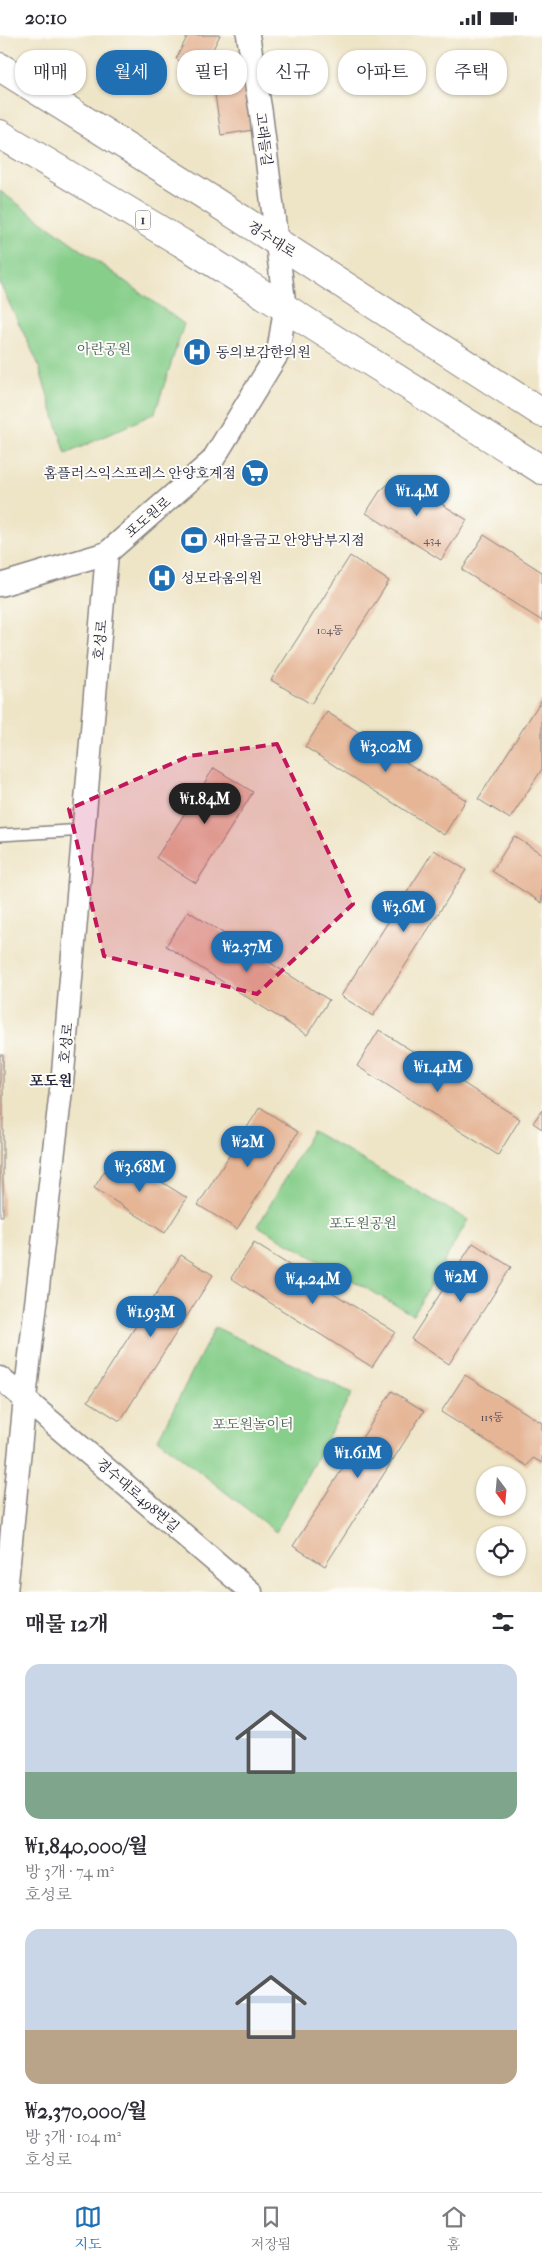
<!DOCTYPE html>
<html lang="ko">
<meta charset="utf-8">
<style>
body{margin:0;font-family:"IM FELL French Canon","Noto Serif KR",serif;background:#f2f2f3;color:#2b2b33;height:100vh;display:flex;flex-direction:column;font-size:19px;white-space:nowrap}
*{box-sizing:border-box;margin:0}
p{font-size:16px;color:#7c7c81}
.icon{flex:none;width:28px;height:28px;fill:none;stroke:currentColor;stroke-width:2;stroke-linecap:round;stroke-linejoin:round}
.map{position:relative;height:1557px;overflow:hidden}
.details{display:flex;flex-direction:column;background:#fff;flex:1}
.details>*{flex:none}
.guide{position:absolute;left:15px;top:15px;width:512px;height:45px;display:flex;gap:10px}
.needle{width:32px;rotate:164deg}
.buttons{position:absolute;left:476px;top:1431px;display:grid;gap:10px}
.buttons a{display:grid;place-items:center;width:50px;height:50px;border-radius:50%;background:#fff;box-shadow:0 1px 4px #0004;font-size:25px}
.price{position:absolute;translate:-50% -42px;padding:0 11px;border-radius:18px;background:#1f6fb2;color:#fff;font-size:16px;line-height:32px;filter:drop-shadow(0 1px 2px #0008)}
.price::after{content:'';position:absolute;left:50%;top:30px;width:15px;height:11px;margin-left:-8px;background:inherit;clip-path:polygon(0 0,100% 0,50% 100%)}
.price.active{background:#222;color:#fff}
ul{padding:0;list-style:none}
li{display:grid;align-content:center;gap:10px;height:265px;padding:0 25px}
li span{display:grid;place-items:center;height:155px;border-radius:15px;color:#555}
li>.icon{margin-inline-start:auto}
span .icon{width:90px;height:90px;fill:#fffc;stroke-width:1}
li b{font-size:21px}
h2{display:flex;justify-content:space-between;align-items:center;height:60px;padding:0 25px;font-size:21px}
.tag{padding:0 18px;border-radius:20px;background:#fff;box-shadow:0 1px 4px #0004;font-size:18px;line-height:45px}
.tag.active{background:#1f6fb2;color:#fff}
.status{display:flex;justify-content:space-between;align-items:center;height:35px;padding:0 25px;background:#fff;direction:ltr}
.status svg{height:14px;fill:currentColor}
.tab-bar{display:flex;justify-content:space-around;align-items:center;height:70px;border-top:1px solid #e1e1e2;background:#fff;font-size:14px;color:#7c7c81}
.tab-bar a{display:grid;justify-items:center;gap:2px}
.tab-bar .active{color:#1f6fb2}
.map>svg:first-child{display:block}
.green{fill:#86ce8a;stroke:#547862}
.building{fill:#e5b596}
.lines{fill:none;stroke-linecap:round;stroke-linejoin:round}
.lane-casing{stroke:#888380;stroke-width:14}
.street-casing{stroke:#888380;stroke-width:25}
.primary-casing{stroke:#888380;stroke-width:30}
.lane{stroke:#fff;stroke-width:11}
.street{stroke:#fff;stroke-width:22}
.primary{stroke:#fff;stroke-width:28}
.marked{fill:#c2185b;fill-opacity:0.2;stroke:#c2185b;stroke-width:4;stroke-dasharray:10 6;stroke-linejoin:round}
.labels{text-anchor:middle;stroke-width:4;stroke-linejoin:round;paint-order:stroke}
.number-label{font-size:11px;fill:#534752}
.shield{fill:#fdfcf7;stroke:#646373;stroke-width:1}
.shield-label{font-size:12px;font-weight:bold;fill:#22223b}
.street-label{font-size:14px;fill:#22223b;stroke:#fdfcf7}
.park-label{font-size:14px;fill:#455e57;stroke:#fdfcf7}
.poi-label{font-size:14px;fill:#22223b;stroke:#fdfcf7;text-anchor:start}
.neighbourhood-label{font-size:15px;font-weight:bold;fill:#22223b;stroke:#fdfcf7}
</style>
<div class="status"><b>20:10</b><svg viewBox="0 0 49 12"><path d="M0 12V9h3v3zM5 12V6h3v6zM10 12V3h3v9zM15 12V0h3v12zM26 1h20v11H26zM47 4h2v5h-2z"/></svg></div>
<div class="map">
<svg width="542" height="1557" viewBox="0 0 542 1557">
<rect width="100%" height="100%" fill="#fdfcf7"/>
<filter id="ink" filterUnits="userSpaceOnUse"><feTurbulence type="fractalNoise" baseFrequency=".02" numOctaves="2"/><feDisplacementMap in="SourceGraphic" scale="10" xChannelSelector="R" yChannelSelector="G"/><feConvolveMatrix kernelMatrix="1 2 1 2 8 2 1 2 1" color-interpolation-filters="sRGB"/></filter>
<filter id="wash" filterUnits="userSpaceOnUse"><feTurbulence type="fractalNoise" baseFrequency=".0096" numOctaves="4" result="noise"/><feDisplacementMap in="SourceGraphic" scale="20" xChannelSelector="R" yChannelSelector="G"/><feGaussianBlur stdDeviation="1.12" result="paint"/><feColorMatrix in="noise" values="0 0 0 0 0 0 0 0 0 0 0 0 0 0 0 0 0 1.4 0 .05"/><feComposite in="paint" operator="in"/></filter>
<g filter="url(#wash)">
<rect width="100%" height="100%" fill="#eee4c6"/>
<path class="green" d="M0,156L184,289L155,378L66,419L37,326L0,249Z
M312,1096L468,1185L413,1280L258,1191Z
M215,1292L352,1358L276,1497L158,1404Z"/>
<g id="blocks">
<path class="building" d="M188,0H220L201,38L176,24Z
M242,21L253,95L221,100L210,26Z
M391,447H407L467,485L441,525L366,478L380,456Z
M484,500L542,537V586L462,535Z
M350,521L389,546L311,669L271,645Z
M542,664V734L510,784L478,764Z
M327,677L466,765L444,800L305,712Z
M214,733L253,757L196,848L156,823Z
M514,801L542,819V868L492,836Z
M434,815L466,835L373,981L341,961Z
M188,876L329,965L307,1000L166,911Z
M379,995L520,1084L498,1120L357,1031Z
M0,1020H3V1181H0Z
M260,1072L298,1097L237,1194L198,1170Z
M542,1075V1094L533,1088Z
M116,1118L187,1163L165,1198L94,1153Z
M254,1208L395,1297L372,1332L231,1243Z
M473,1208L511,1232L449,1329L411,1304Z
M181,1220L213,1240L120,1386L88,1366Z
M465,1340L542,1388V1428L533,1423L527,1431L441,1377Z
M392,1356L424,1376L325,1531L293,1511Z"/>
</g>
</g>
<g filter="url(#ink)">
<use href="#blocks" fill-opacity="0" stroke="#888380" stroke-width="1"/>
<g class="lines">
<g class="lane-casing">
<path id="lane" d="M0,800L85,795"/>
</g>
<g class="street-casing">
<path id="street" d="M0,550L107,518L212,426L278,318L285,274L261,78L248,0
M0,1343L251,1557
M6,1557L25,1363L63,1038L107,518"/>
</g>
<g class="primary-casing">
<path id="primary" d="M0,32L209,163L542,378
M0,99L182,208L542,435"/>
</g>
<use href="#lane" class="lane"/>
<use href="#street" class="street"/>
<use href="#primary" class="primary"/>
</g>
</g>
<path class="marked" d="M277,709L353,869L257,959L104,921L69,774L189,721Z"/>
<defs>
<g id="hospital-disc" transform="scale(1.4375)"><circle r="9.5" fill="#1f6fb2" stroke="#fdfcf7"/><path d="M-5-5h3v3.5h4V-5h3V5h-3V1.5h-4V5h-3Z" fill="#fff"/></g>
<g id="supermarket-disc" transform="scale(1.4375)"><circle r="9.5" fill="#1f6fb2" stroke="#fdfcf7"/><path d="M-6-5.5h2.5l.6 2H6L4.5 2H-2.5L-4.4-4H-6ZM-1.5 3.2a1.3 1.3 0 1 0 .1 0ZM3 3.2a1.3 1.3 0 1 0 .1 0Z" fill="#fff"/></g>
<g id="bank-disc" transform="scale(1.4375)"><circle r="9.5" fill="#1f6fb2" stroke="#fdfcf7"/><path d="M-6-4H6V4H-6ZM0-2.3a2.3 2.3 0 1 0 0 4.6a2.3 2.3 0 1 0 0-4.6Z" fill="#fff"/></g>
</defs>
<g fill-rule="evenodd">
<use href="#hospital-disc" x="197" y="317"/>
<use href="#supermarket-disc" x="255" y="438"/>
<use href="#bank-disc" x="194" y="505"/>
<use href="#hospital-disc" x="162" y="543"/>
</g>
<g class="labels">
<g class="number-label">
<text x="432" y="509">434</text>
<text x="330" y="599">104동</text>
<text x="492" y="1386">115동</text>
</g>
<rect class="shield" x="135.5" y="175.5" width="15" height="19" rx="4"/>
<g class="shield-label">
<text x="143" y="189">1</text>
</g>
<g class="street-label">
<text transform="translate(264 104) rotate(83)" y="5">고래들길</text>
<text transform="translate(272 204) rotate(33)" y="5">경수대로</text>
<text transform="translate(148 482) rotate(-41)" y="5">포도원로</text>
<text transform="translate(100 605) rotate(-85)" y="5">호성로</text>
<text transform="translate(66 1008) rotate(-85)" y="5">호성로</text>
<text transform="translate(138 1460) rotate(41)" y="5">경수대로498번길</text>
</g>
<g class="park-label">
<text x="104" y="319">아란공원</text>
<text x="363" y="1193">포도원공원</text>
<text x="253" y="1394">포도원놀이터</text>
</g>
<g class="poi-label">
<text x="216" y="322">동의보감한의원</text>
<text x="236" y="443" text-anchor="end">홈플러스익스프레스 안양호계점</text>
<text x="213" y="510">새마을금고 안양남부지점</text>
<text x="181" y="548">성모라움의원</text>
</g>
<g class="neighbourhood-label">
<text x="51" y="1051">포도원</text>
</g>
</g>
</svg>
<div class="buttons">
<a><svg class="needle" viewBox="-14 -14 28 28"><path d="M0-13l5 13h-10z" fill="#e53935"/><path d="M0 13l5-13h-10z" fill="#7c7c81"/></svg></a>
<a><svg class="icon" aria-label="locate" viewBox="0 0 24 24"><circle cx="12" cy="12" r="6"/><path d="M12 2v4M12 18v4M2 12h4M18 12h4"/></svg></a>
</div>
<b class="price" style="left:417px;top:482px">₩1.4M</b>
<b class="price" style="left:386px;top:738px">₩3.02M</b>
<b class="price active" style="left:205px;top:790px">₩1.84M</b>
<b class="price" style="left:404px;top:898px">₩3.6M</b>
<b class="price" style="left:247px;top:938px">₩2.37M</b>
<b class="price" style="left:438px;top:1058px">₩1.41M</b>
<b class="price" style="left:248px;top:1133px">₩2M</b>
<b class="price" style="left:140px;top:1158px">₩3.68M</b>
<b class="price" style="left:461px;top:1268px">₩2M</b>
<b class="price" style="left:313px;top:1270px">₩4.24M</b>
<b class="price" style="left:151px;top:1303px">₩1.93M</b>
<b class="price" style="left:358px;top:1444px">₩1.61M</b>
<div class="guide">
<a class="tag">매매</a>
<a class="tag active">월세</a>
<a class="tag">필터</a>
<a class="tag">신규</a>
<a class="tag">아파트</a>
<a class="tag">주택</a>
</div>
</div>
<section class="details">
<h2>매물 12개<svg class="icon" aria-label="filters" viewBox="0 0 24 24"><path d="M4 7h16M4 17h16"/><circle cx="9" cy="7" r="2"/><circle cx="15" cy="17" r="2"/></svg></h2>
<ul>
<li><span style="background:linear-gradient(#c9d6e8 70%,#7fa58c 0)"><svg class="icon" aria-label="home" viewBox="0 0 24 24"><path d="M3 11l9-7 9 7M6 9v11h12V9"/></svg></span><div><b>₩1,840,000/월</b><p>방 3개 · 74 m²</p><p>호성로</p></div></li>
<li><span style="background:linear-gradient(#c9d6e8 65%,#b9a48a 0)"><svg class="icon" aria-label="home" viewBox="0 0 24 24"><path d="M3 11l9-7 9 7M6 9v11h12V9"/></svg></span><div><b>₩2,370,000/월</b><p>방 3개 · 104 m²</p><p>호성로</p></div></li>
</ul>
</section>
<nav class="tab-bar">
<a class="active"><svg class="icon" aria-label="map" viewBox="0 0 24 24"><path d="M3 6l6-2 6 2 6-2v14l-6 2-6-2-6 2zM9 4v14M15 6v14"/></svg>지도</a>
<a><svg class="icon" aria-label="saved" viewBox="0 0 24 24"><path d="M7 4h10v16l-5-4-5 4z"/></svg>저장됨</a>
<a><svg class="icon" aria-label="home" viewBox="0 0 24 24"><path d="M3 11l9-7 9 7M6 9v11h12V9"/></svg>홈</a>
</nav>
